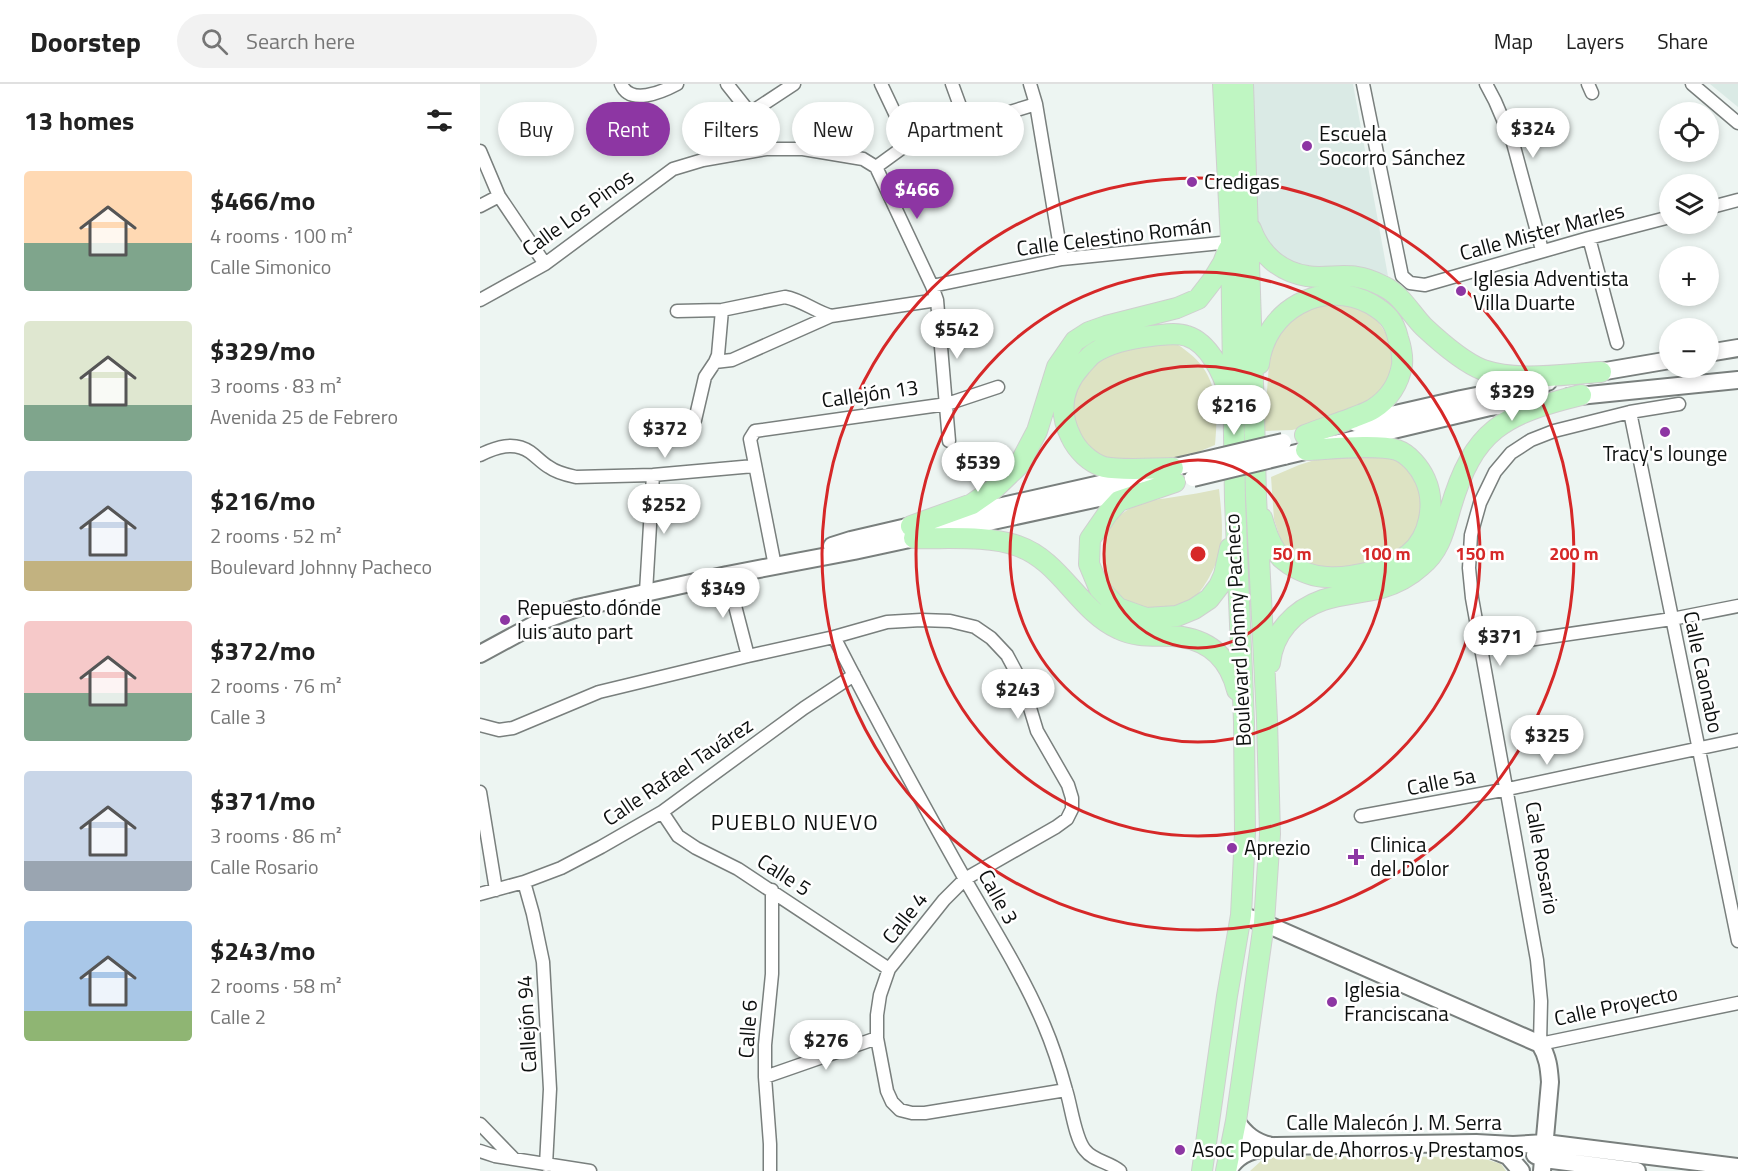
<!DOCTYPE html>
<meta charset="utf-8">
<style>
body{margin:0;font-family:"Titillium Web",sans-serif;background:#f2f2f2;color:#222;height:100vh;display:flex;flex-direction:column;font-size:22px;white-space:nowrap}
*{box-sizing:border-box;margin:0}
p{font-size:20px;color:#767676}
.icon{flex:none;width:33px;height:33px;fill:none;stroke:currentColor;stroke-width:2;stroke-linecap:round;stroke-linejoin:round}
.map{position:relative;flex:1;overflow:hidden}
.side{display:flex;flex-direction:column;background:#fff;width:480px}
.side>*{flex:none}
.guide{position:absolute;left:18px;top:18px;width:570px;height:54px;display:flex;gap:12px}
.controls{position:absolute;left:1179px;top:18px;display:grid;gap:12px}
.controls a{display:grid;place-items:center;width:60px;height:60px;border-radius:50%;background:#fff;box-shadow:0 3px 9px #0003;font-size:30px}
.price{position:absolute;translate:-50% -51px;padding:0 14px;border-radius:21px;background:#fff;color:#222;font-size:20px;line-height:39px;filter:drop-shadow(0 2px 3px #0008)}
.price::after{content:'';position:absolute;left:50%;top:36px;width:18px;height:14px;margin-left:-9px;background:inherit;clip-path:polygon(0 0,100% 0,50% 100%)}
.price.active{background:#8d36a3;color:#fff}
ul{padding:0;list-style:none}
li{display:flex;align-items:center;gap:18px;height:150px;padding:0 24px}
li span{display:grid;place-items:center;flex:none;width:168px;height:120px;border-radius:6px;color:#555}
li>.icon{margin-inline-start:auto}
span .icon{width:72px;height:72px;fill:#fffc;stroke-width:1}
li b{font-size:26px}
h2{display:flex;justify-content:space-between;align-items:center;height:72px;padding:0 24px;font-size:26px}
.chip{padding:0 21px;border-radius:27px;background:#fff;box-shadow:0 3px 9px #0003;font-size:21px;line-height:54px}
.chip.active{background:#8d36a3;color:#fff}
header{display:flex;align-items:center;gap:36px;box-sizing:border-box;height:84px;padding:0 30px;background:#fff;border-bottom:2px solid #e0e0e0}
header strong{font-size:28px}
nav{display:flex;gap:33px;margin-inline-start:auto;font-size:21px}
.search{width:420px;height:54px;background:#f2f2f2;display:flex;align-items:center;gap:15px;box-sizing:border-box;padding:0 21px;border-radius:33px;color:#767676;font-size:22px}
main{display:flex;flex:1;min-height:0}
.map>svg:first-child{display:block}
.built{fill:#daeae5}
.green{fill:#dde3c3}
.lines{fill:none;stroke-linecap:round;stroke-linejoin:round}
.street-casing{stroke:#797f7d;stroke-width:15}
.secondary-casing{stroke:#797f7d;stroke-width:20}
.primary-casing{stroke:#cfcfcf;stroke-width:22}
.street{stroke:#fff;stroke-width:12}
.secondary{stroke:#fff;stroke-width:16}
.primary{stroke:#bff6c2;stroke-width:20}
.secondary-bridge-casing{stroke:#797f7d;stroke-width:20;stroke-linecap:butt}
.secondary-bridge{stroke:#fff;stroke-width:16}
.ring{fill:none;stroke:#d62828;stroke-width:3}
.poi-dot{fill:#8d36a3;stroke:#fff;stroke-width:2}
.labels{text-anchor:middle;stroke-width:5;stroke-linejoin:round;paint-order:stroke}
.poi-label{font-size:21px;fill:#0d100f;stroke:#fff;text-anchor:start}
.street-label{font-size:21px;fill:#0d100f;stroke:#fff}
.neighbourhood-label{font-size:22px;letter-spacing:1.5px;fill:#0d100f;stroke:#fff}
.centre{fill:#d62828;stroke:#fff;stroke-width:3}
.ring-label{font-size:18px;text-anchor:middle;font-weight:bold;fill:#d62828;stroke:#fff;stroke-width:5;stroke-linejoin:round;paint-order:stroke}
</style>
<header>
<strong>Doorstep</strong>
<div class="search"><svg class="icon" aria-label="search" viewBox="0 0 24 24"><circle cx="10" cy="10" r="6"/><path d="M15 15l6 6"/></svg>Search here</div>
<nav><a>Map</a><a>Layers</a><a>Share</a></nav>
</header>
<main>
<section class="side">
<h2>13 homes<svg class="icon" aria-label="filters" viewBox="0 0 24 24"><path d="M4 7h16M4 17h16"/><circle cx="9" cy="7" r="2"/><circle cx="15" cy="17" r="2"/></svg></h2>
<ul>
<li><span style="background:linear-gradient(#ffd9b3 60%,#7fa58c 0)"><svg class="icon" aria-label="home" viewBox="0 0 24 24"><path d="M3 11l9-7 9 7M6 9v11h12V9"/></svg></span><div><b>$466/mo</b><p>4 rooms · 100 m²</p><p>Calle Simonico</p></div></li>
<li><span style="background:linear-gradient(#dfe7d0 70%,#7fa58c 0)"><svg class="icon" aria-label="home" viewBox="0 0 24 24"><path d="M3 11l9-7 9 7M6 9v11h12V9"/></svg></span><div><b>$329/mo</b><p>3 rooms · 83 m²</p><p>Avenida 25 de Febrero</p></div></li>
<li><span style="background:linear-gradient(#c9d6e8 75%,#c2b280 0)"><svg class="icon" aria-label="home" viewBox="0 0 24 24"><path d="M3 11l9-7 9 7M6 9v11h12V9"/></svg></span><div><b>$216/mo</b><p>2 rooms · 52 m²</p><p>Boulevard Johnny Pacheco</p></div></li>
<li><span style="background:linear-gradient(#f6c9c9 60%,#7fa58c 0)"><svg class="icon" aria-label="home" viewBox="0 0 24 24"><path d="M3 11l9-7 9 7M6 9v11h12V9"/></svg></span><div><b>$372/mo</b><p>2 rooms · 76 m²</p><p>Calle 3</p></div></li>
<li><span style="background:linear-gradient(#c9d6e8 75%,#9aa5b1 0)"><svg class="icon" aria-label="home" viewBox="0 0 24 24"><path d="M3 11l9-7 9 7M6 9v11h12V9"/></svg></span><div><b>$371/mo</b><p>3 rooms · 86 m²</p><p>Calle Rosario</p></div></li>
<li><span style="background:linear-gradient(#a9c7e8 75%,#8fb573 0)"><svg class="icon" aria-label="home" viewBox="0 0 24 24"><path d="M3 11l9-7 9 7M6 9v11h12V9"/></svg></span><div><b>$243/mo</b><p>2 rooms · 58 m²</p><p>Calle 2</p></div></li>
</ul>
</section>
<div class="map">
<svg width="1258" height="1087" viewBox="0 0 1258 1087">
<rect width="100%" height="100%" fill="#edf5f2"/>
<path class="built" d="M770,0H873L908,192L875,182L827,184L794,172L784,159L771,124Z
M1230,0H1258V23Z"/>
<path class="green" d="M838,218L880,223L897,236L909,254L914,275L906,310L846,339L812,346L784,347L789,280L792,258L803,239Z
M674,257C681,258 691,258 698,261C701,262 706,267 709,269C739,292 738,327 735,361L706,373L680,379L655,380L614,371L600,357L592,335L593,311L619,269Z
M908,368L922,379L936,397L943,419L941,443L922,470L855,487L833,482L813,471L801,457L794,435L791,393L819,381L841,374Z
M739,405C741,423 744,451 740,468C736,482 724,506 713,515C685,537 637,526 625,491C622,481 622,471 624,460C626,442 642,427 658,420C669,416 682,415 694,413C709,411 724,408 739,405Z
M795,1072L999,1073L1021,1080L1026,1087H770L781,1077Z"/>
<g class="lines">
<g class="street-casing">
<path id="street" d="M141,0C150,22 182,8 197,0
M247,0L270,29L286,65
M401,0L429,59
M472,0L487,41
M550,0L556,20L582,175
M883,0L922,192L930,199L945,201L1109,154L1190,133
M1006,0L1015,17L1033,59L1062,166
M1108,0L1112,9
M1212,0L1258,39
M270,29L314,0
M0,67L19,112L65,180
M396,83L452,202L457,216L469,357
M396,83L429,59L556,20
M0,122L19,112
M1228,124L1258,116
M1109,154L1137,259
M452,202L582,175L751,158
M0,216L65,180L193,85L223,76L286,65H323L383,75L396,83
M242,226L238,271L235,278L252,276L351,232L457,216
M197,227L242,226L305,213C322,216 334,227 351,232
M1199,320L1150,328L1074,347L1051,356L1031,369L1015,388L1000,419L991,451L989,484L992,514L1057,876L1061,917L1060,960L1258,919
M1150,328L1258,857
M215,336L225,293L235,278
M0,371C16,363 34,357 50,368C57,373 62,379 69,383C77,389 87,391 96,393L173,391L274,382
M295,482L270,355L275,347L467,320L518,303
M247,491L268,572
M166,508L173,391
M354,553C396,635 441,717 486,797C513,844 543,891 564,941C573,962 580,984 586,1006C591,1021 595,1055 605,1066C613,1077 630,1078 640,1087
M1001,563L1192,535L1258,522
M0,641L19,646L33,644L119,608L268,572L354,553L407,538L441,536L470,537L495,543L511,554L527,571L543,601L557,647L588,701L592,714V725L587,735L576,743L485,795L464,816L409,885L400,911L397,931V954L407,1007L412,1018L420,1026L432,1029H445L586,1006
M0,708L16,806
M182,728L198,752L216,764L258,785L409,885
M881,732L1028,705L1258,656
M44,798L53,830L63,878L70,1005L66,1081
M0,810L44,798L81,784L121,763L182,728L324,624L374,591
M285,993L397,954
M0,1040L34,1075
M0,1067L15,1072L110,1087
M290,1087V1060L285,993V961L292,890V806"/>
</g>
<g class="secondary-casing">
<path id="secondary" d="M1228,269L1258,264
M1108,290L1190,276
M1089,313L1258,296
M876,339L981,315L1068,298
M804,372L1010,323L1063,316
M478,432L713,379
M352,462L371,456L444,439
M0,570L59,538L97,524L247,491L374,467L651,407
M761,831L784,839L1060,960C1068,973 1069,984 1070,998L1062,1087
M756,1037C765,1050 775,1059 792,1062
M1008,1064L1028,1072L1041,1087
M1055,1071L1064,1075L1157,1087
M748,1087C758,1068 776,1065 796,1062L996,1059L1033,1061L1065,1059L1258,1083"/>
</g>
<g class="primary-casing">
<path id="primary" d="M771,145C780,170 800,188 827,192C843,195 861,190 877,193C885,194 895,198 903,202C921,210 931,230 944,243C959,257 985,279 1003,286C1039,298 1083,290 1121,288
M779,280C785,226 842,194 891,220C906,229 914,236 918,254C921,263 923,271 922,281C919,299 909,315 893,325C887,329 879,331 872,334C856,340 841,345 825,351
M693,384C672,384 644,387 624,383C610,379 597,366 591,353C578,327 582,303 601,282C605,278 609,272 614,269C629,259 653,254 671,252C683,251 696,248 707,252C729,259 743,289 749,310
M695,398L639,417L628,429L610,455L609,480L619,504L638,524L666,534L697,532L714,525L729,515L739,502L744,491L750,464
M782,434C786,447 790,461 799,471C801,475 806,477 809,480C820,487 834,493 847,493C870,495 912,485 929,470C950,453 956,419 945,395C940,384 929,370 917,366C896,360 850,365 826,366
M431,442L492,420L515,404L539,381L557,347L577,283L595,257L609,248L626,242L697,224L718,215L732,197L743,179L748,166
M434,454C466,455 508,451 538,462C581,477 598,526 639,545C659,555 681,550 702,553C733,558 750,577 757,606
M790,579C793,549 814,526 843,516C861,510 882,509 901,504C915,500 930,492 941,482C959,468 964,447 970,426C993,345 1024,330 1101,311
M722,1087L747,912L761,831L765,749L764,638L755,417L751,158L743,0
M746,1087L756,1037L784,839L790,750L787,636L776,412L774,328L763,0"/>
</g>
<use href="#street" class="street"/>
<use href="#secondary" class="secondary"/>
<use href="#primary" class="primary"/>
<g class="secondary-bridge-casing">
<path id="secondary-bridge" d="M713,379L803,358
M713,394L804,372"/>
</g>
<use href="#secondary-bridge" class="secondary-bridge"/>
</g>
<g class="ring">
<circle cx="718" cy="470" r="94"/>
<circle cx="718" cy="470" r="188"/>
<circle cx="718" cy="470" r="282"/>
<circle cx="718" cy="470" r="376"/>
</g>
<g class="poi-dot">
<circle cx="827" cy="62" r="6"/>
<circle cx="712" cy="98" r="6"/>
<circle cx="981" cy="207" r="6"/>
<circle cx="1185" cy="348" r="6"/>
<circle cx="25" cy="536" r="6"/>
<circle cx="752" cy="764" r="6"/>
<path d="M873 764h6v6h6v6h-6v6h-6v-6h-6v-6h6z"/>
<circle cx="852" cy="918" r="6"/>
<circle cx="700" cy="1066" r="6"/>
</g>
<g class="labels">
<g class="poi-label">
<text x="839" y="57">Escuela<tspan x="839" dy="24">Socorro Sánchez</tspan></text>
<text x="724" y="105">Credigas</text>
<text x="993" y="202">Iglesia Adventista<tspan x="993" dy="24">Villa Duarte</tspan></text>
<text x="1185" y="377" text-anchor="middle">Tracy's lounge</text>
<text x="37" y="531">Repuesto dónde<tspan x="37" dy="24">luis auto part</tspan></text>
<text x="890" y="768">Clinica<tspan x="890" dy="24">del Dolor</tspan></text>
<text x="764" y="771">Aprezio</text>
<text x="864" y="913">Iglesia<tspan x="864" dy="24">Franciscana</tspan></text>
<text x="712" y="1073">Asoc Popular de Ahorros y Prestamos</text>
</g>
<g class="street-label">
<text transform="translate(98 129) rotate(-36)" y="7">Calle Los Pinos</text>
<text transform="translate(1062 148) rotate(-15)" y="7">Calle Mister Marles</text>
<text transform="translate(634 153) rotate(-7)" y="7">Calle Celestino Román</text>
<text transform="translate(390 310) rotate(-8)" y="7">Callejón 13</text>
<text transform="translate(758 546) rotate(-93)" y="7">Boulevard Johnny Pacheco</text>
<text transform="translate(1223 588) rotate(78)" y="7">Calle Caonabo</text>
<text transform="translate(198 688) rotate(-34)" y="7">Calle Rafael Tavárez</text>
<text transform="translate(961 698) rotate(-11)" y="7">Calle 5a</text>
<text transform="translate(1062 774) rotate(80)" y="7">Calle Rosario</text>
<text transform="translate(304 791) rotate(33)" y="7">Calle 5</text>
<text transform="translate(518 813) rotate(61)" y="7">Calle 3</text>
<text transform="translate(425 834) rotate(-52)" y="7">Calle 4</text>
<text transform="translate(1136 922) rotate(-12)" y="7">Calle Proyecto</text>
<text transform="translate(47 940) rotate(-93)" y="7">Callejón 94</text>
<text transform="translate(268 945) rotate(-86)" y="7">Calle 6</text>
<text x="914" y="1046">Calle Malecón J. M. Serra</text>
</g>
<g class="neighbourhood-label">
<text x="315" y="746">PUEBLO NUEVO</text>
</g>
</g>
<circle cx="718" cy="470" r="9" class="centre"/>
<g class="ring-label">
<text x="812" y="476">50 m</text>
<text x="906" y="476">100 m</text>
<text x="1000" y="476">150 m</text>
<text x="1094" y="476">200 m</text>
</g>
</svg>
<div class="controls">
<a><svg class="icon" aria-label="locate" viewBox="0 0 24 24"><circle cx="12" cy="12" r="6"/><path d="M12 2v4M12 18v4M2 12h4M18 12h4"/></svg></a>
<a><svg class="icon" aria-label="layers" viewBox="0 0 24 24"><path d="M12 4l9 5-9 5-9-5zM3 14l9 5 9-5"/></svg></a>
<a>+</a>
<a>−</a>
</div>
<b class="price" style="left:1053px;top:75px">$324</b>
<b class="price active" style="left:437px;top:136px">$466</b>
<b class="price" style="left:477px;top:276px">$542</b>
<b class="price" style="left:1032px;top:338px">$329</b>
<b class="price" style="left:754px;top:352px">$216</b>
<b class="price" style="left:185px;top:375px">$372</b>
<b class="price" style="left:498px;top:409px">$539</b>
<b class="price" style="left:184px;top:451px">$252</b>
<b class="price" style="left:243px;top:535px">$349</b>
<b class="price" style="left:1020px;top:583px">$371</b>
<b class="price" style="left:538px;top:636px">$243</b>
<b class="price" style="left:1067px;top:682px">$325</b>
<b class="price" style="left:346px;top:987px">$276</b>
<div class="guide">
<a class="chip">Buy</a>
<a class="chip active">Rent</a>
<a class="chip">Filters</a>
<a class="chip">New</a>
<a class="chip">Apartment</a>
</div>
</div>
</main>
